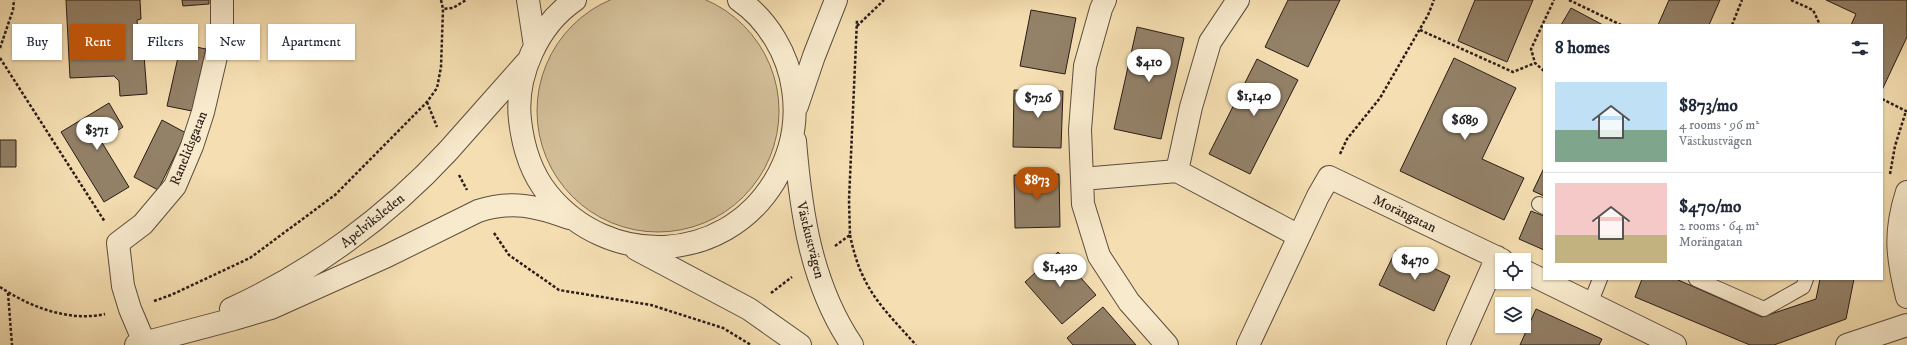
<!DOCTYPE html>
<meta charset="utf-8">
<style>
body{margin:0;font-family:"IM FELL DW Pica",serif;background:#f6f6f7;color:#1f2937;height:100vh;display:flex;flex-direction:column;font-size:15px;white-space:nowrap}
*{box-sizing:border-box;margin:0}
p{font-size:13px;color:#747a83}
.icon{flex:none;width:22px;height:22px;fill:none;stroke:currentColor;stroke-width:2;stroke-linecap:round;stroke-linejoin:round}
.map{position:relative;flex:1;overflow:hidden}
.side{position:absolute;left:1543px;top:24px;width:340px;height:256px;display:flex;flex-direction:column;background:#fff;border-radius:0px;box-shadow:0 1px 3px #0004}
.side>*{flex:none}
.top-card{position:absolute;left:12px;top:24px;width:380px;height:36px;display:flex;gap:8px}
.buttons{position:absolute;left:1495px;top:253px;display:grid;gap:8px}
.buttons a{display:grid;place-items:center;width:36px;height:36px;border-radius:0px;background:#fff;box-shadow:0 1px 3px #0004;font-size:20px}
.price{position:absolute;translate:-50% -34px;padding:0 9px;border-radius:14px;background:#fff;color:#222;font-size:13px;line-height:26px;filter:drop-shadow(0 1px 2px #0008)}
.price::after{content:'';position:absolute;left:50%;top:24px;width:12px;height:9px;margin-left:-6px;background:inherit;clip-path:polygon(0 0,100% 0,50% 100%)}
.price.current{background:#b45309;color:#fff}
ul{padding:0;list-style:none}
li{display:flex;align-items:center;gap:12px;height:100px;padding:0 12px}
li+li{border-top:1px solid #e0e1e3}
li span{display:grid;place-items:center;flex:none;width:112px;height:80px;border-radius:0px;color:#555}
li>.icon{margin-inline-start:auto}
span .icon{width:48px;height:48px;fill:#fffc;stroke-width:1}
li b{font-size:17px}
h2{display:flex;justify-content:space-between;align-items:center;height:48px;padding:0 12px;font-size:17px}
.chip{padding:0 14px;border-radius:0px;background:#fff;box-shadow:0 1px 3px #0004;font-size:14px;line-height:36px}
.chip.current{background:#b45309;color:#fff}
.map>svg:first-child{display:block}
.green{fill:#d2be98;stroke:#7e6d58}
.building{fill:#938168;stroke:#291c17}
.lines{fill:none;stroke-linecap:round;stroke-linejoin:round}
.service-casing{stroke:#5c4d3e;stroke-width:16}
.minor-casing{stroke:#5c4d3e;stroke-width:24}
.tertiary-casing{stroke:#5c4d3e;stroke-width:24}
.path{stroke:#291c17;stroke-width:2.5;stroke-dasharray:3 2;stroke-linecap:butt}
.service{stroke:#f8eacd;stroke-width:14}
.minor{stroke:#f8eacd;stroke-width:22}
.tertiary{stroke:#f8eacd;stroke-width:22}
.labels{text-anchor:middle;stroke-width:3.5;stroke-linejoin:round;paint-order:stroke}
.street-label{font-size:14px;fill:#291c17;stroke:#f8eacd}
</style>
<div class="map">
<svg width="1907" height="345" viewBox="0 0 1907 345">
<rect width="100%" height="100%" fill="#f5dfb2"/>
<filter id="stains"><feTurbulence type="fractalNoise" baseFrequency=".005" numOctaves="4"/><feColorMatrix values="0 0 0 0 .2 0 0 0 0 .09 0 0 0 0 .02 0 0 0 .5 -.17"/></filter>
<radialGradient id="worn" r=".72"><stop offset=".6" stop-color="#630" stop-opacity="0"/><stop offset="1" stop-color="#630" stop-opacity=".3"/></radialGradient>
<path class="green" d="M537 111a121 121 0 1 1 242 0a121 121 0 1 1-242 0Z"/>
<path class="building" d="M66,0H140L141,19L137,20L139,43L143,42L147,94L120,96L119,81L114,76L70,78Z
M182,0H209V4L183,6Z
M1288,0H1340L1308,67L1265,47Z
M1475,0H1533L1507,62L1458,41Z
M1669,0H1720L1709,25H1658Z
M1826,0H1907V37L1882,90V25H1851L1856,14Z
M1571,8L1603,25H1561Z
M1031,10L1076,18L1065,74L1020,66Z
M1137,27L1184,38L1161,139L1114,129Z
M181,44L206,49L192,111L167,106Z
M1454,58L1516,88L1482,159L1524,178L1504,220L1400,171Z
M1257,59L1298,80L1250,174L1209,154Z
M1014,90L1063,91L1061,148L1013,147Z
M109,103L123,127L101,141L129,187L104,202L61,132Z
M162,120L186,133L158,190L134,177Z
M0,140H16V167H0Z
M1544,168V196L1533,191Z
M1059,174L1060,227L1015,228L1014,175Z
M1531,211L1544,216V250L1519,239Z
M1396,250L1450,276L1434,311L1379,285Z
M1058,252L1096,295L1062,324L1025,282Z
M1642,279H1676L1762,317L1816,299L1820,279H1854L1846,319L1774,345H1750L1635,297Z
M1103,307L1136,345H1073L1067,338Z
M1536,309L1602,339L1599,345H1520Z"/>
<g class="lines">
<g class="service-casing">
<path id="service" d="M1539,204L1544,207
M1696,279L1764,309L1803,287L1806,279
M1590,304L1600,279"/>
</g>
<g class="minor-casing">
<path id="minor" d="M1105,0L1101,9L1085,66L1080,130L1083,204L1099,256L1129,302L1167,345
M1177,171L1191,107L1210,42L1238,0
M1082,179L1177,171L1299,236
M1907,192C1894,232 1897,257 1907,297
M1524,271L1675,345
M144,342L130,309L123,286L118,243L143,224L175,186L192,146L203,112L222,31V0
M1248,345L1318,196L1329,177L1502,260
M1458,345L1497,257
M1847,345L1907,325"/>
</g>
<g class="tertiary-casing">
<path id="tertiary" d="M528,0L535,46
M575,0C538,25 515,76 520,120C523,147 531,173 548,194C608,268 723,265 774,182C791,154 798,122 793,89C788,54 768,20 739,0
M797,106L814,56L836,0
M795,141C801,213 811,284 852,345
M636,249L749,309L800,345
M231,309C312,272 387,217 448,151C474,122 500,92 526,63
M136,345L234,319L271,308L387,256L478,211C512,200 536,206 569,218"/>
</g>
<path class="path" d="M441,0L443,9
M1569,0L1621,25
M1791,0L1813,10L1820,25
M1732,25L1742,0
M857,26L884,0
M1420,30L1513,72L1535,63
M148,31H197
M0,48L13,10L14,0
M0,58L105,222
M1544,71L1535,63L1531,49L1554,0
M1882,99L1906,111L1907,108
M427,102L437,127
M1340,154L1347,139L1380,98L1428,15L1434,0
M1890,174L1895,146L1906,111
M459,175L467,190
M494,233L509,255L559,290L651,305L723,328L751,345
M850,235C861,289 881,306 916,345
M835,246L850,235L849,200L857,20
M0,287C30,307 69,322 105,314
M8,293L12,345
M771,293L792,277
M154,301L171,295L250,258L335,195L427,102L437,88L441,67L443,9L453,8L466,0"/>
<use href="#service" class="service"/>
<use href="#minor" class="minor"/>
<use href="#tertiary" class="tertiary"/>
</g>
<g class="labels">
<g class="street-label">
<text transform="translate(188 148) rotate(-68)" y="5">Ranelidsgatan</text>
<text transform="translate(1405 213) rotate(26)" y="5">Morängatan</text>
<text transform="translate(372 220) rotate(-39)" y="5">Apelviksleden</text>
<text transform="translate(811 240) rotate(76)" y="5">Västkustvägen</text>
</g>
</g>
<rect width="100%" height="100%" filter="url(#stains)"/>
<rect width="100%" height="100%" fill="url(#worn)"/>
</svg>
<div class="buttons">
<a><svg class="icon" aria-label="locate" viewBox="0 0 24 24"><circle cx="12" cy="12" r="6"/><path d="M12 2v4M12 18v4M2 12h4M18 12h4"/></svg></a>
<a><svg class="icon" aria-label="layers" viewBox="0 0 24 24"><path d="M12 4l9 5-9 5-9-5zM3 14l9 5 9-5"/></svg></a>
</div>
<b class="price" style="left:1149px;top:83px">$410</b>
<b class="price" style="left:1254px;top:117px">$1,140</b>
<b class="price" style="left:1038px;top:119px">$726</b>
<b class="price" style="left:1465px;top:141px">$689</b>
<b class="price" style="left:97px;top:151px">$371</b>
<b class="price current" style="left:1037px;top:201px">$873</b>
<b class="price" style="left:1415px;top:281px">$470</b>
<b class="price" style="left:1060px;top:288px">$1,430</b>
<div class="top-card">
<a class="chip">Buy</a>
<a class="chip current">Rent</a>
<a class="chip">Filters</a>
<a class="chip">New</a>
<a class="chip">Apartment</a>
</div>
<section class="side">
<h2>8 homes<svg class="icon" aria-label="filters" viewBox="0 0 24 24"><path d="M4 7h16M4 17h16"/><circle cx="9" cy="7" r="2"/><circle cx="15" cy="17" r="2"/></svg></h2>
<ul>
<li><span style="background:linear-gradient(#bfe0f5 60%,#7fa58c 0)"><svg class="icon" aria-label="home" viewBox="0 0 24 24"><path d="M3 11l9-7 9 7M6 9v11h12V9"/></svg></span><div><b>$873/mo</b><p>4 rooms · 96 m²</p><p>Västkustvägen</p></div></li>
<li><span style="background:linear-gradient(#f6c9c9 65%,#c2b280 0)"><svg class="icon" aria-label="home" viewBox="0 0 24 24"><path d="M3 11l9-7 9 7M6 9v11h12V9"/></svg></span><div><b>$470/mo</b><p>2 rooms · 64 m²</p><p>Morängatan</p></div></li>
</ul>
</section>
</div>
